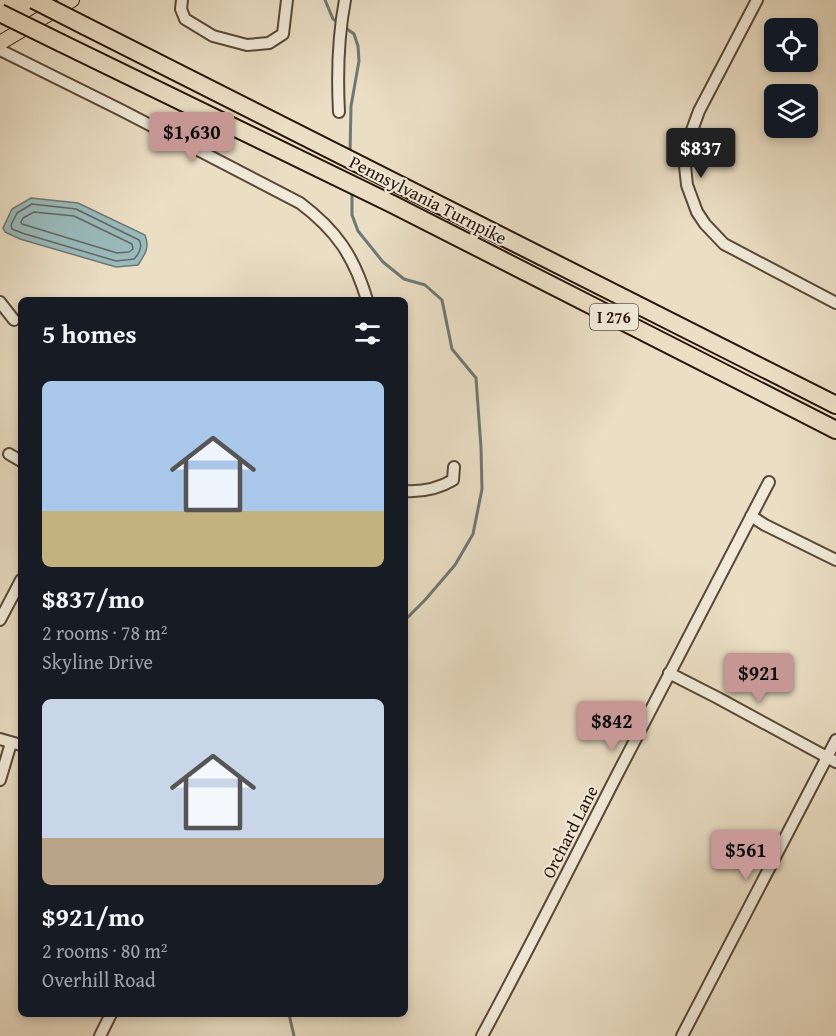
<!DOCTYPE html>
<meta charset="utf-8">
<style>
body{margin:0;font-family:"Gentium Book Plus",serif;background:#20242c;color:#f1f3f6;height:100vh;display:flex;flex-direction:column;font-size:22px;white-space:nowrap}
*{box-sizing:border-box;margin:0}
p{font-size:20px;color:#9ea1a6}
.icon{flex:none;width:33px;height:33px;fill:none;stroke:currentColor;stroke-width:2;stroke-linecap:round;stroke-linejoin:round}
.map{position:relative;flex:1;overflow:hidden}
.side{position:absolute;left:18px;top:297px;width:390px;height:720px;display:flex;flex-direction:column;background:#171b24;border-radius:9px;box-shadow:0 3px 9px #0003}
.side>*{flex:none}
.controls{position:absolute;left:764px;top:18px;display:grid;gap:12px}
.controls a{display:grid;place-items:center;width:54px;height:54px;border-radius:9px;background:#171b24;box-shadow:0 3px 9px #0003;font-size:30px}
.price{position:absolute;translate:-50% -51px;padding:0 14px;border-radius:6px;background:#c59692;color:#111;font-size:20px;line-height:39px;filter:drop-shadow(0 2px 3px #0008)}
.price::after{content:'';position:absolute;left:50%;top:36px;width:18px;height:14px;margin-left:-9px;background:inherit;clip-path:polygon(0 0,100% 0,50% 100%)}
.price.selected{background:#222;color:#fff}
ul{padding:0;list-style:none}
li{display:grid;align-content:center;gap:12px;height:318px;padding:0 24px}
li span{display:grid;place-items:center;height:186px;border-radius:9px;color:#555}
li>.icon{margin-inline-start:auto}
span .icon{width:108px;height:108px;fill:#fffc;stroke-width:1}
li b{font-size:26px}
h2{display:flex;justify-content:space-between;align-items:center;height:72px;padding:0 24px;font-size:26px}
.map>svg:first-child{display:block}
.water{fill:#9abbbc;stroke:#6d7975;stroke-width:1.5}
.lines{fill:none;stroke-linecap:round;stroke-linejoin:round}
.shore{stroke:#626863;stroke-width:1.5}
.stream{stroke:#6d7975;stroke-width:3}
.minor-casing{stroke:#5a4838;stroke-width:14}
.major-casing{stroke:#2a160a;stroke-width:16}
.highway-casing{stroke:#2a160a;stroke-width:20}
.minor{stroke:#f1ead9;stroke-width:10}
.major{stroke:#eadec4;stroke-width:14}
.highway{stroke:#eadec4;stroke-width:16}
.highway-bridge-casing{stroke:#2a160a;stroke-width:20;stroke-linecap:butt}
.highway-bridge{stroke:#eadec4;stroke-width:16}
.labels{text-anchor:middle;stroke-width:4.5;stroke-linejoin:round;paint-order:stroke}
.shield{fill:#f1ead9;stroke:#665648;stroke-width:1.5}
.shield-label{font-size:16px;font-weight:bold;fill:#2a160a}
.street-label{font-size:18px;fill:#2a160a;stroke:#f1ead9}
</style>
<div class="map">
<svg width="836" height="1036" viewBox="0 0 836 1036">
<rect width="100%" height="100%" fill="#eadec4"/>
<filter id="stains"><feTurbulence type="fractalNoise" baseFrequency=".00333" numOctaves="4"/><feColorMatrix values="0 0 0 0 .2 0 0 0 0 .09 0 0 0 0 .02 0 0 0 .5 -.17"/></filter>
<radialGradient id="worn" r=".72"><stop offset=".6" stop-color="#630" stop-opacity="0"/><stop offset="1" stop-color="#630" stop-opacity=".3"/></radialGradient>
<path class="water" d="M31,198L78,203L145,235C150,248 145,254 138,265L116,267L20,239L5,232L3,228L12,209Z"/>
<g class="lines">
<path class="shore" d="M32,204L76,209L139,240C143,246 139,254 134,259L116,261L22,233L12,229L11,225L17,213Z
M34,212L74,216L132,244L133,249L129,252L117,253L22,224L21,222L23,218Z"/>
<path class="stream" d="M325,0L333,19L338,22
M343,26L354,34L358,46L359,61L351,106L350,153
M352,193V215L358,231L383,262L404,279L425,285L442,300L452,349L476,378L481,448L482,489L473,534L455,565L425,600L405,620
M289,1014L294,1036"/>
<g class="minor-casing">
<path id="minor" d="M182,0L181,9L185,19L213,36L247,45L269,43L283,34L287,0
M757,0L699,111L691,133L686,155L685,166L687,185L697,212L705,224L724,244L836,303
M0,50L121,110L300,203C336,230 354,256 367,300
M339,112C337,74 338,37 345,0
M0,302L14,320
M9,454L21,461
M405,491C423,492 438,489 453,480L454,467
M751,516L765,525L836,560
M0,620L21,580
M669,673L718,698L836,762
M0,739L21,745
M0,780L11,743
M100,1036L111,1014
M482,1036C529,949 573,861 618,773C668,676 718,579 769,482
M682,1036L836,740"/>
</g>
<g class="major-casing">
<path id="major" d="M0,43L72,0"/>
</g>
<g class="highway-casing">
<path id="highway" d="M85,26L836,405
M61,43L392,204L836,430"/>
</g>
<use href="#minor" class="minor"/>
<use href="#major" class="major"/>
<use href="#highway" class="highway"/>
<g class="highway-bridge-casing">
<path id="highway-bridge" d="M34,0L85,26
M0,13L61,43"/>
</g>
<use href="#highway-bridge" class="highway-bridge"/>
</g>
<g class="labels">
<rect class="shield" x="590" y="304" width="48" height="26" rx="4.5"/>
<g class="shield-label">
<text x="614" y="323">I 276</text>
</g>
<g class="street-label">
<text transform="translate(428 200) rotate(27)" y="6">Pennsylvania Turnpike</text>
<text transform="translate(570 832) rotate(-63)" y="6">Orchard Lane</text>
</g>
</g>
<rect width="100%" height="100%" filter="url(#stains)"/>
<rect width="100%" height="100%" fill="url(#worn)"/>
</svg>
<div class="controls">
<a><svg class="icon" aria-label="locate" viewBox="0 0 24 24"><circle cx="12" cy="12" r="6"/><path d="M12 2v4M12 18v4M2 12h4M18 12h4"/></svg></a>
<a><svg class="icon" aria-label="layers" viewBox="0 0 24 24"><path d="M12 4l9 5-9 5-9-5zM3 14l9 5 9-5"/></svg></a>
</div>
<b class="price" style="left:192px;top:163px">$1,630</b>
<b class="price selected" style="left:701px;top:179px">$837</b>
<b class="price" style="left:759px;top:704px">$921</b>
<b class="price" style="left:612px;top:752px">$842</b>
<b class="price" style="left:746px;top:881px">$561</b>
<section class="side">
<h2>5 homes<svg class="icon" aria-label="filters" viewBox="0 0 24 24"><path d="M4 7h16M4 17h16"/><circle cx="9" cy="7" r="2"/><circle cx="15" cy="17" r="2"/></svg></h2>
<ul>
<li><span style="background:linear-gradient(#a9c7e8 70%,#c2b280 0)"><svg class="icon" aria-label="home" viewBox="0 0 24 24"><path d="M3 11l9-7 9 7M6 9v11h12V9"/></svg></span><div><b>$837/mo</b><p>2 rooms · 78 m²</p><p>Skyline Drive</p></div></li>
<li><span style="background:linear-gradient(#c9d6e8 75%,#b9a48a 0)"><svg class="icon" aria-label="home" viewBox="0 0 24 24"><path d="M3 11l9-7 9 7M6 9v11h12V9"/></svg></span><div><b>$921/mo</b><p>2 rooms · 80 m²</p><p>Overhill Road</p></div></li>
</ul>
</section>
</div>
